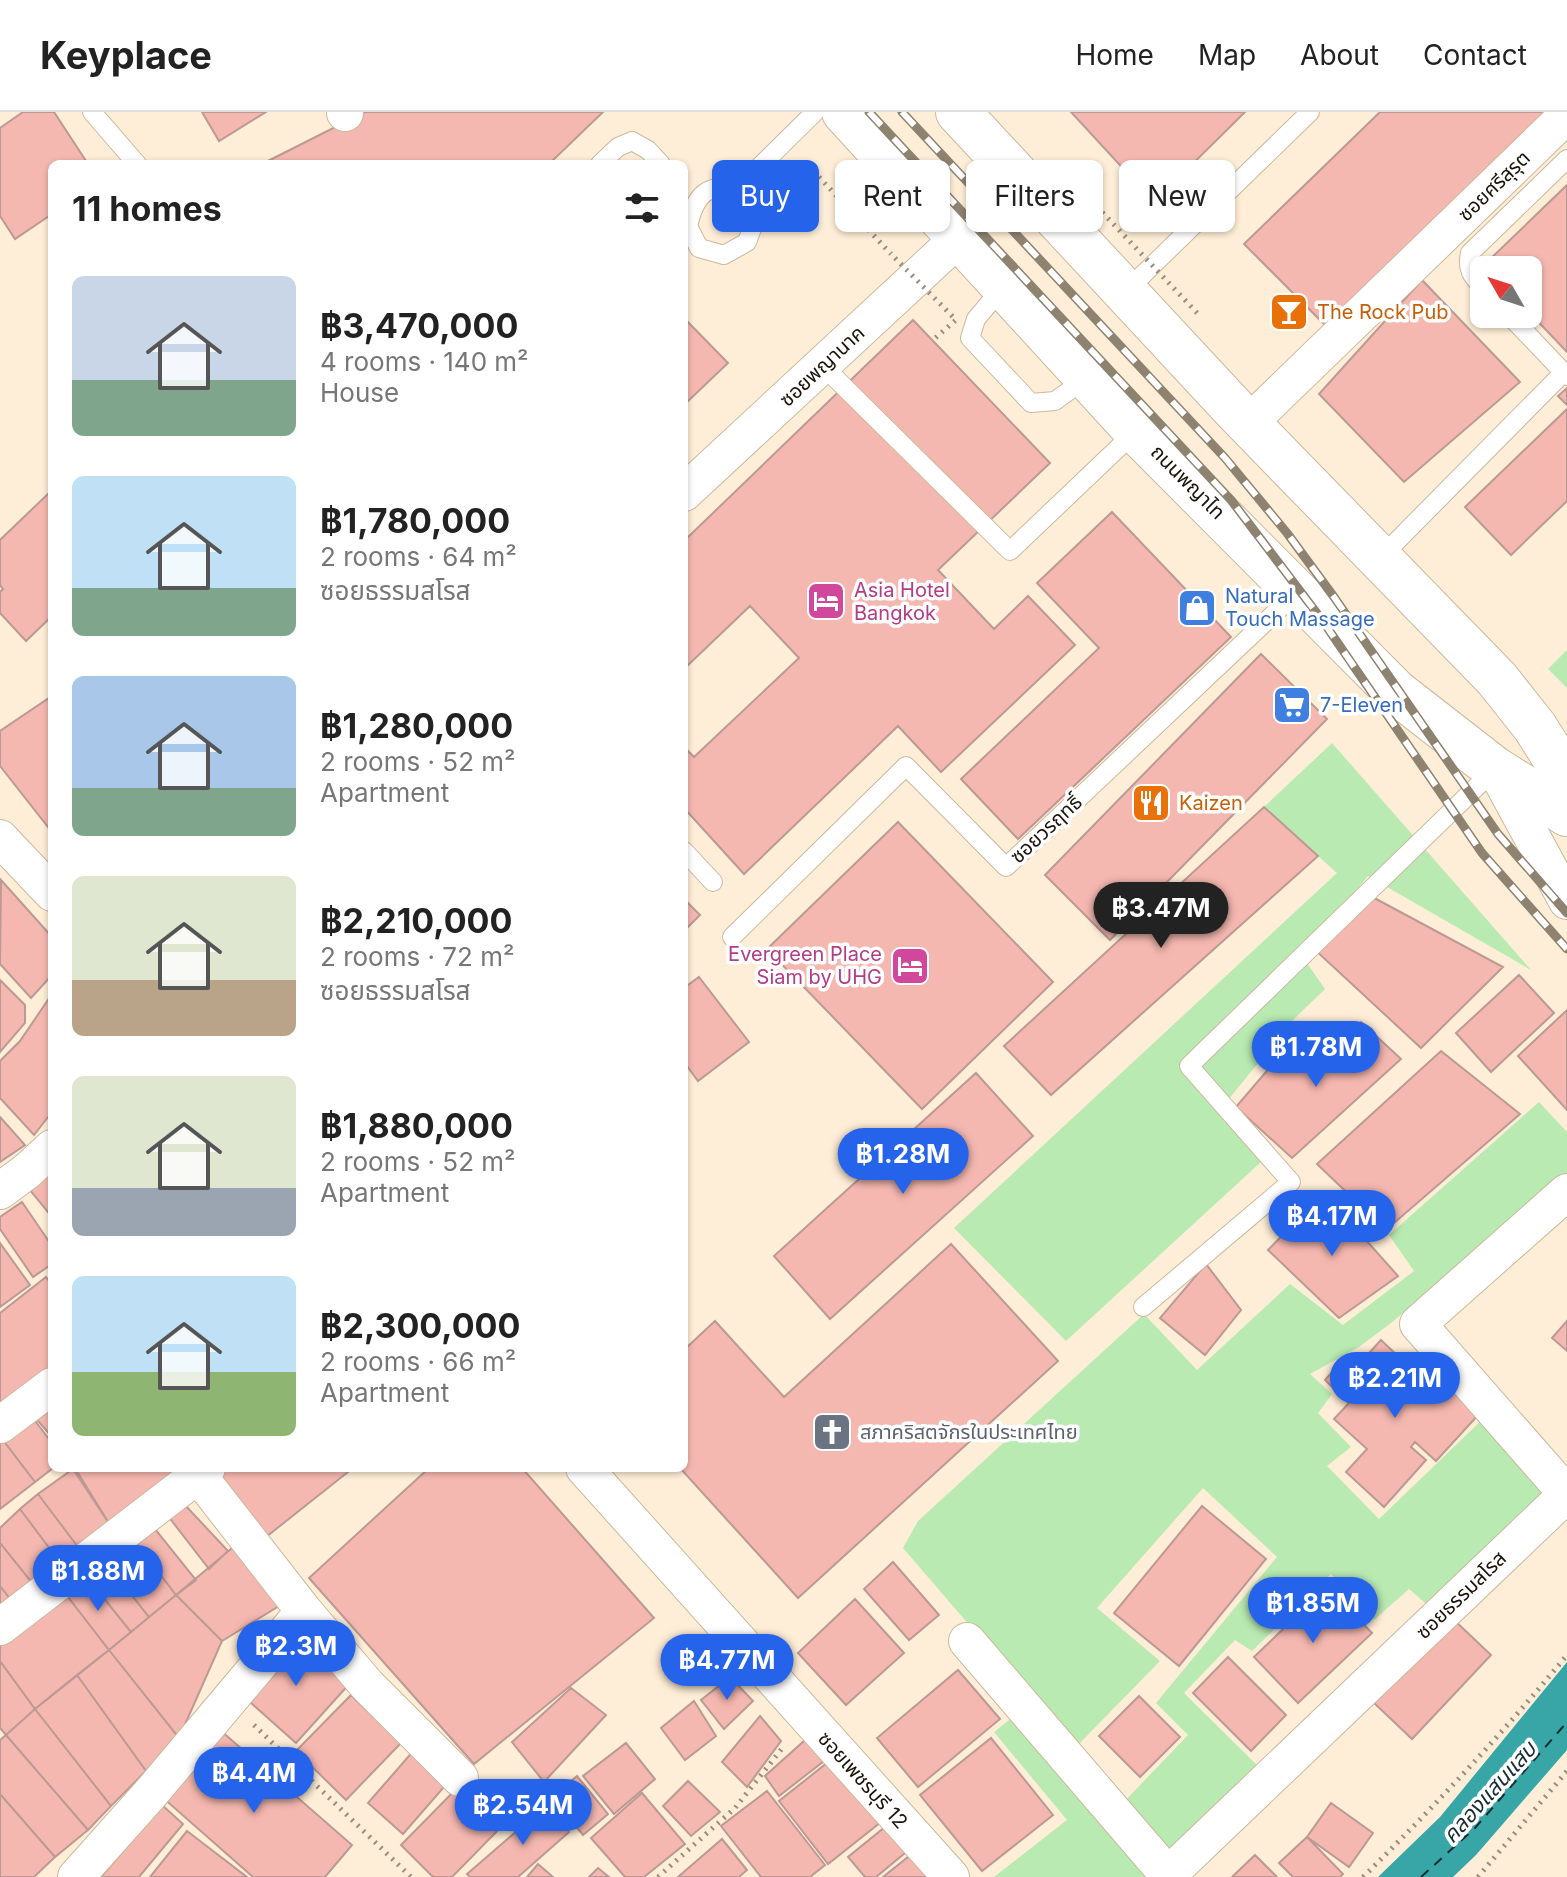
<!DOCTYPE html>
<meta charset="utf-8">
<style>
body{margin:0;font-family:Inter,"Noto Sans Thai",sans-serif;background:#f2f2f2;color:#222;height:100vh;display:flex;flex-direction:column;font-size:30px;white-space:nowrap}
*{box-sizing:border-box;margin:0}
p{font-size:26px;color:#767676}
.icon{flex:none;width:44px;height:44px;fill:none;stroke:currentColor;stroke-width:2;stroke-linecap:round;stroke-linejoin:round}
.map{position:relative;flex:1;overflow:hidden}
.panel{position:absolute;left:48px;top:48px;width:640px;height:1312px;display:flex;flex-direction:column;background:#fff;border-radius:12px;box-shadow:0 2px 6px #0004}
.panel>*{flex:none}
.top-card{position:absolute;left:712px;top:48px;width:734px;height:72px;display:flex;gap:16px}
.needle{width:52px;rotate:309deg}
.fabs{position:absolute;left:1470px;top:144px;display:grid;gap:16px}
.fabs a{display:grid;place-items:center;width:72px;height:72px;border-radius:12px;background:#fff;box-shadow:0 2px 6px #0004;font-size:40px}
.price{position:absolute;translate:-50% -68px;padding:0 18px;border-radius:28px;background:#2563eb;color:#fff;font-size:26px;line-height:52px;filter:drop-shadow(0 2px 4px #0008)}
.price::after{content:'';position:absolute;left:50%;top:48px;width:24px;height:18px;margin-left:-12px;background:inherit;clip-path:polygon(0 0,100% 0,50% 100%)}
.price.active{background:#222;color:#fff}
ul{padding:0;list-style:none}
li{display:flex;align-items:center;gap:24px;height:200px;padding:0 24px}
li span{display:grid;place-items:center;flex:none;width:224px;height:160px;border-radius:12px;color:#555}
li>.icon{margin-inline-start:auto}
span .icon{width:96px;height:96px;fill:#fffc;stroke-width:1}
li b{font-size:34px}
h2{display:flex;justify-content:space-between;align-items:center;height:96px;padding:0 24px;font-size:34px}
.tag{padding:0 28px;border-radius:12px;background:#fff;box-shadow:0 2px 6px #0004;font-size:28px;line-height:72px}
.tag.active{background:#2563eb;color:#fff}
header{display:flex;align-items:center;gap:48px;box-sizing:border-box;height:112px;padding:0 40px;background:#fff;border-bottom:2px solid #e0e0e0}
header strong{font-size:38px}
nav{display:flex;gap:44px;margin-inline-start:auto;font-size:28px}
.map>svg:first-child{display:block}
.green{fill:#b8eab2}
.water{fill:#38a5a7}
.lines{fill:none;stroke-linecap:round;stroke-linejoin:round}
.ferry{stroke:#162e2f;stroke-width:2;stroke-dasharray:10 8;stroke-linecap:butt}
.building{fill:#f5b8b0;stroke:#bc9994;stroke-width:2}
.lane-casing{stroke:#cbb89d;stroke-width:20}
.street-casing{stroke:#cbb89d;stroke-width:38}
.primary-casing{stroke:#cbb89d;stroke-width:46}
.path{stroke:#998d7c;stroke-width:5;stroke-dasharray:2 6;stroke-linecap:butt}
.lane{stroke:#fff;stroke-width:18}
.street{stroke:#fff;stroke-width:36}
.primary{stroke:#fff;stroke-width:44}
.rail-casing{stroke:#8e8271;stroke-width:9}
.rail{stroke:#fff;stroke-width:6;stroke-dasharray:18;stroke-linecap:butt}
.path-bridge{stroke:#998d7c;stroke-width:5;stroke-dasharray:2 6;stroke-linecap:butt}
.labels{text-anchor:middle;stroke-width:7;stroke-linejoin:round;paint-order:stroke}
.street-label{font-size:20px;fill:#1a1309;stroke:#fff}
.food-label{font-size:20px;fill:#c56008;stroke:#fff;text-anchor:start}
.hotel-label{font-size:20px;fill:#b23c85;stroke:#fff;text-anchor:start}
.shop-label{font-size:20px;fill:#366cbe;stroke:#fff;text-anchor:start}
.worship-label{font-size:20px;fill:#5b616d;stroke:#fff;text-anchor:start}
.water-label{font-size:22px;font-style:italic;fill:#162e2f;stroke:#fff}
</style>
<header>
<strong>Keyplace</strong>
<nav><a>Home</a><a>Map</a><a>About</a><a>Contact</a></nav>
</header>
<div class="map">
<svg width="1567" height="1765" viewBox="0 0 1567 1765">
<rect width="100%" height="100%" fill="#feeed7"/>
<path class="green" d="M1567,538V576L1548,557Z
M1332,631L1531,858L1368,764L1302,844L1325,877L1295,906L1223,994L1261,1050L1066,1229L954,1116L1337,761L1264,695Z
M1539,990L1567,1020V1062L1391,1211L1359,1235L1310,1262L1332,1282L1318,1301L1351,1335L1327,1354L1379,1407L1485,1305L1557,1381L1431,1496L1409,1477L1374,1508L1331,1462L1252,1539L1235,1528L1184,1581L1263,1659L1169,1751L1121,1693L1188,1623L1156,1591L1277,1445L1203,1376L1097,1496L1160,1549L1075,1636L903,1436L918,1409L1144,1202L1197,1258L1290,1172L1343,1213L1414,1159L1389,1123Z
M1018,1601L1159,1765H994L1067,1708L994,1620Z"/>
<path class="water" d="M1567,1550V1638L1476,1743L1453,1765H1378L1440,1705Z"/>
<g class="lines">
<path class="ferry" d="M1421,1765L1475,1716L1567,1610"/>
</g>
<path class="building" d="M23,0H54L88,52H52V102L15,127L0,104V16Z
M202,0H266L219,29Z
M365,0H603L549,52H262Z
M1071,0H1245L1154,90Z
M1380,0H1554L1331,219L1244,132Z
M1567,73V240L1528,199V158H1489L1484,153Z
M1422,168L1520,270L1404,370L1319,282Z
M684,206L728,251L684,293Z
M913,208L1050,351L938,458L994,517L1028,484L1075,533L941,660L898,614L744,762L684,696V635L694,645L799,546L750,494L684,557V429Z
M1567,276V293L1558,284Z
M1567,297V389L1511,443L1465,395Z
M52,378V504L26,529L0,501V480L3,477L0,473V428Z
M1112,400L1231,525L1018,727L961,667L1099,536L1037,471Z
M1261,542L1327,607L1110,828L1045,763Z
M52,584V720L0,654V619Z
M1264,695L1318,744L1051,983L1004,934Z
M898,710L1053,870L922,997L767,837Z
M1,768L52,825V863L31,886L0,852Z
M1365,781L1503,855L1421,936L1313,836Z
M684,787L700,803L684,819Z
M1519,863L1554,901L1491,960L1456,921Z
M699,865L749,930L698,969L684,950V876Z
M0,868L25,893V911L0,940Z
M52,882V1000L34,1023L0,986V949L20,929Z
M1567,898V998L1518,944Z
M1361,910L1401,947L1292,1046L1236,995L1283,940L1307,960Z
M1441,939L1520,1002L1386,1118L1317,1052Z
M976,961L1033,1024L830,1207L774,1144Z
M0,1005L25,1033L0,1050Z
M52,1058V1105L29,1077Z
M1324,1081L1398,1164L1339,1206L1268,1138Z
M22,1090L52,1134V1152L33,1165L0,1117V1105Z
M0,1131L30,1173L0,1195Z
M951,1132L1058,1249L798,1486L680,1356H684V1238L715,1209L784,1285Z
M1206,1152L1241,1198L1205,1243L1160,1206Z
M46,1165L52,1173V1260L0,1301V1201Z
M1567,1209V1239L1552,1226Z
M1381,1228L1401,1247L1392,1256L1419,1280L1435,1262L1479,1302L1436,1349L1415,1330L1411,1335L1426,1348L1384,1395L1346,1360L1367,1337L1334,1307L1349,1291L1325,1268L1344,1247L1359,1252Z
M52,1292V1325L32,1302Z
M29,1301L52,1331L53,1356L35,1370L0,1324Z
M0,1324L35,1370L0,1397Z
M75,1356H190L110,1413Z
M227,1356H353L266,1425L217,1364Z
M429,1356H522L654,1506L474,1652L309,1466Z
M73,1357L110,1413L81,1439L38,1382Z
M38,1382L81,1439L62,1453L20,1397Z
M184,1392L228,1439L209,1457L168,1404Z
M1202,1394L1266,1447L1179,1554L1114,1501Z
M20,1397L62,1453L33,1472L0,1431V1416Z
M151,1412L196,1468L176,1483L131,1424Z
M131,1424L176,1483L149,1505L104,1448Z
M0,1431L33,1472L12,1489L0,1474Z
M237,1432L284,1491L222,1529L176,1483Z
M104,1448L149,1505L131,1520L85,1463Z
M893,1450L939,1503L909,1528L864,1477Z
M85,1463L131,1520L109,1538L65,1481Z
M0,1474L12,1489L0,1499Z
M1327,1475L1372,1521L1298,1591L1254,1545Z
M65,1481L109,1538L35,1597L0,1549V1530Z
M176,1483L222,1529L179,1626L109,1538Z
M855,1487L904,1541L846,1593L798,1541Z
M1452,1506L1491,1543L1412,1627L1373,1590Z
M297,1522L351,1570L296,1631L242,1583Z
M109,1538L179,1626L146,1659L77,1563Z
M1228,1545L1286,1603L1251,1639L1193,1581Z
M0,1549L35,1597L6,1623L0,1616Z
M958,1558L1000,1607L918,1675L877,1626Z
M77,1563L146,1659L111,1694L35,1597Z
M730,1565L753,1589L724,1617L701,1588Z
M571,1576L606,1603L544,1670L512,1630Z
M351,1583L401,1631L346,1688L296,1639Z
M1139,1584L1180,1625L1140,1665L1099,1624Z
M694,1589L716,1624L685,1648L661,1616Z
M35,1597L111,1694L88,1718L6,1623Z
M760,1604L781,1629L747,1675L722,1650Z
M220,1618L352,1733L325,1765H253L162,1685Z
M814,1620L833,1642L779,1684L765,1664Z
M6,1623L88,1718L55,1745L0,1682V1628Z
M991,1626L1053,1703L982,1759L920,1683Z
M422,1629L457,1660L403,1722L368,1691Z
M626,1631L655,1667L614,1702L583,1664Z
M837,1643L886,1706L828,1752L779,1689Z
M577,1664L608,1702L583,1723L552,1685Z
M466,1667L508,1708L452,1765H433L401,1733Z
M688,1669L720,1700L691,1724L663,1694Z
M767,1679L825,1753L810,1765H761L721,1714Z
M642,1681L685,1732L644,1765H625L591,1726Z
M0,1682L55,1745L34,1765H0Z
M1331,1691L1373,1721L1349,1755L1307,1725Z
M548,1692L569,1720L518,1765H470L467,1762Z
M162,1693L183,1712L139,1765H101Z
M890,1711L911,1736L876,1765H865L848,1745Z
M187,1719L247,1765H150Z
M1307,1725L1343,1762L1340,1765H1293L1279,1751Z
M722,1727L747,1758L739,1765H678Z
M918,1737L941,1765H883Z
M1255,1743L1277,1765H1232Z
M538,1752L553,1765H527Z
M598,1756L609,1765H589Z"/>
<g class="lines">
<g class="lane-casing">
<path id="lane" d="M92,0L137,52
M600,52L618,35L632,29L648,38L661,52
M740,74L757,103L747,130L724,143L699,136L688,114C696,81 706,73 740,74L815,0
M1003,175L976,207L970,226L1031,291L1055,289L1088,265
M1484,177C1473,165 1466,159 1470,141L1567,47
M1125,180L1310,0
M1508,202L1567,264
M823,254L1010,439L1136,319
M1380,446L1564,260
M684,739L713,770
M732,825L906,654L1006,755L1297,480
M1143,1195L1291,1070L1189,954L1495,657"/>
</g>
<g class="street-casing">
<path id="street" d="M345,0V1
M1249,311L1567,3
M684,381L960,125
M1495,657L1567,789
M0,726L52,781
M0,1079L27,1059L52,1036
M0,1313L52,1274
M584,1356L951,1765
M198,1363L304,1499L367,1573L460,1666
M0,1515L207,1356
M967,1529L1168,1763L1567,1382L1418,1212L1567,1080
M76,1765L151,1681L304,1499"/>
</g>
<g class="primary-casing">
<path id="primary" d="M844,0L1136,319L1396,580L1495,657L1567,702
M958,0L1236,299L1497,567L1535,615L1567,666"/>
</g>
<path class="path" d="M819,65L891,142
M254,1613L411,1765
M658,1765L735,1696L784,1634
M1363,1765C1435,1694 1503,1621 1567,1543
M1478,1765L1567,1659"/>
<use href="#lane" class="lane"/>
<use href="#street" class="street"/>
<use href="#primary" class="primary"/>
<g class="rail-casing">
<path id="rail" d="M869,0L1231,388L1322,508L1482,741L1567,837
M902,0L1225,346L1287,421L1334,485L1498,722L1567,801"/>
</g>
<use href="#rail" class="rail"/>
<path class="path-bridge" d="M1086,83L1199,203
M895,146L956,208L933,228"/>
</g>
<defs>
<g id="bar-square" transform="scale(2)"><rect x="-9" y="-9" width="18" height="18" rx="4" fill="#e8710a" stroke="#fff"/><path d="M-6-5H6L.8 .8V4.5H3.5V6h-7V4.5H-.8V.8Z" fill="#fff"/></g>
<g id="hotel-square" transform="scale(2)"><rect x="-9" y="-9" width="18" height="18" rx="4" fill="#d1479c" stroke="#fff"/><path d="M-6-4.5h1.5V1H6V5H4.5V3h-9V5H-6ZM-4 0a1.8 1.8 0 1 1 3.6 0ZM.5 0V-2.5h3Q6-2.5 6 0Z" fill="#fff"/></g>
<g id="shop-square" transform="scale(2)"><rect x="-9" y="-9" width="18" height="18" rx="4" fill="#3f7fe0" stroke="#fff"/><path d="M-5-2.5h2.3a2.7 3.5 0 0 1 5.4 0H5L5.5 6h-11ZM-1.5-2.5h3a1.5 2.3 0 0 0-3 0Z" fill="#fff"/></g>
<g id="supermarket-square" transform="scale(2)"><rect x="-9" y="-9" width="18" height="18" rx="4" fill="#3f7fe0" stroke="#fff"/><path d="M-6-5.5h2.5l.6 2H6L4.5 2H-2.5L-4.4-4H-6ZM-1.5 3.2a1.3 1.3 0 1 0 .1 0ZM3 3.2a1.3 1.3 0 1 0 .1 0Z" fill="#fff"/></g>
<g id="restaurant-square" transform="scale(2)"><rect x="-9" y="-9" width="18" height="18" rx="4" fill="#e8710a" stroke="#fff"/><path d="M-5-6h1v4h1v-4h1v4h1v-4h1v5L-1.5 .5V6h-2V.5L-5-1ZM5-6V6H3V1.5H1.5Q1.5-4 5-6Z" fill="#fff"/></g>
<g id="church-square" transform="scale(2)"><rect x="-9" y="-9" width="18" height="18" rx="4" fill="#6b7280" stroke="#fff"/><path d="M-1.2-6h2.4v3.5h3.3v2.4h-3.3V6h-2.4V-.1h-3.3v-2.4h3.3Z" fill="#fff"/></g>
</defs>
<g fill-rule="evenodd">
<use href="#bar-square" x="1289" y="200"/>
<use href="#hotel-square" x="826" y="489"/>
<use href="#shop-square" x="1197" y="496"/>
<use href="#supermarket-square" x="1292" y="593"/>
<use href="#restaurant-square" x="1151" y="691"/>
<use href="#hotel-square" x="910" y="854"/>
<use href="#church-square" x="832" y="1320"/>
</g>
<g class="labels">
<g class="street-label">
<text transform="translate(1494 74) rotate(-44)" y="7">ซอยศรีสุรุต</text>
<text transform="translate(822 254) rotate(-43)" y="7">ซอยพญานาค</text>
<text transform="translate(1188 370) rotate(45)" y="7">ถนนพญาไท</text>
<text transform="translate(1046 717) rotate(-43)" y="7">ซอยวรฤทธิ์</text>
<text transform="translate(1461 1483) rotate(-44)" y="7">ซอยธรรมสโรส</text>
<text transform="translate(863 1668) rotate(48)" y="7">ซอยเพชรบุรี 12</text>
</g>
<g class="food-label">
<text x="1317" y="207">The Rock Pub</text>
<text x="1179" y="698">Kaizen</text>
</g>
<g class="hotel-label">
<text x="854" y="485">Asia Hotel<tspan x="854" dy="23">Bangkok</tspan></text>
<text x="882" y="849" text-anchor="end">Evergreen Place<tspan x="882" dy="23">Siam by UHG</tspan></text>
</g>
<g class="shop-label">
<text x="1225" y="491">Natural<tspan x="1225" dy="23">Touch Massage</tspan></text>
<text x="1320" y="600">7-Eleven</text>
</g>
<g class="worship-label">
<text x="860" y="1327">สภาคริสตจักรในประเทศไทย</text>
</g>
<g class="water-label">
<text transform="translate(1489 1680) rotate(-48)" y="8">คลองแสนแสบ</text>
</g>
</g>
</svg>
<div class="fabs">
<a><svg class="needle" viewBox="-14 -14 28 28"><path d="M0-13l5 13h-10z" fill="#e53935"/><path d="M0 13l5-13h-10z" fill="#767676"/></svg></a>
</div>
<b class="price active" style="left:1161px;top:838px">฿3.47M</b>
<b class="price" style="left:1316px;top:977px">฿1.78M</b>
<b class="price" style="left:903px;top:1084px">฿1.28M</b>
<b class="price" style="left:1332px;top:1146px">฿4.17M</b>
<b class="price" style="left:1395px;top:1308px">฿2.21M</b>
<b class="price" style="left:98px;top:1501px">฿1.88M</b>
<b class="price" style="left:1313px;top:1533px">฿1.85M</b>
<b class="price" style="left:296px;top:1576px">฿2.3M</b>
<b class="price" style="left:727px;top:1590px">฿4.77M</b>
<b class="price" style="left:254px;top:1703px">฿4.4M</b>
<b class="price" style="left:523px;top:1735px">฿2.54M</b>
<div class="top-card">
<a class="tag active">Buy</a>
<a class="tag">Rent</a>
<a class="tag">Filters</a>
<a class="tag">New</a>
</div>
<section class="panel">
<h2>11 homes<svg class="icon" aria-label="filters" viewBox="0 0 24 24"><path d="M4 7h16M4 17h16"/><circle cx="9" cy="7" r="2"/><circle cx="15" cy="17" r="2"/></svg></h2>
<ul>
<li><span style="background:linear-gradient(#c9d6e8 65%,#7fa58c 0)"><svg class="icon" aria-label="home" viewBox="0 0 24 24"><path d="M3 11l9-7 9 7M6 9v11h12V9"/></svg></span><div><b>฿3,470,000</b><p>4 rooms · 140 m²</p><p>House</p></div></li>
<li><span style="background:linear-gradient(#bfe0f5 70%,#7fa58c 0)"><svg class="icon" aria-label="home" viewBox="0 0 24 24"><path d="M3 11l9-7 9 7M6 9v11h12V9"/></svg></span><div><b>฿1,780,000</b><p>2 rooms · 64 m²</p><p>ซอยธรรมสโรส</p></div></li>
<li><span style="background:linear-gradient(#a9c7e8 70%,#7fa58c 0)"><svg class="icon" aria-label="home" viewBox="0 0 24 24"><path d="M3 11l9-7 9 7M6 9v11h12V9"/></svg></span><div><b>฿1,280,000</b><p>2 rooms · 52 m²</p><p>Apartment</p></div></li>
<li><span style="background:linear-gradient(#dfe7d0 65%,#b9a48a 0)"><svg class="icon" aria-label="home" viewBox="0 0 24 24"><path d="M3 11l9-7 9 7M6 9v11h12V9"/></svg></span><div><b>฿2,210,000</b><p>2 rooms · 72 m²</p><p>ซอยธรรมสโรส</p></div></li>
<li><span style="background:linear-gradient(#dfe7d0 70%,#9aa5b1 0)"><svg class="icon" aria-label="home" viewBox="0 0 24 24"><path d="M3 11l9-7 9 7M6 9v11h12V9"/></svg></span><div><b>฿1,880,000</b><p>2 rooms · 52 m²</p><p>Apartment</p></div></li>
<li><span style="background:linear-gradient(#bfe0f5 60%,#8fb573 0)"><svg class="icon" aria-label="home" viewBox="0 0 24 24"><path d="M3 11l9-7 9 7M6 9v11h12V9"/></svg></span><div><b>฿2,300,000</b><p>2 rooms · 66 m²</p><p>Apartment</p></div></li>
</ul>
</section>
</div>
